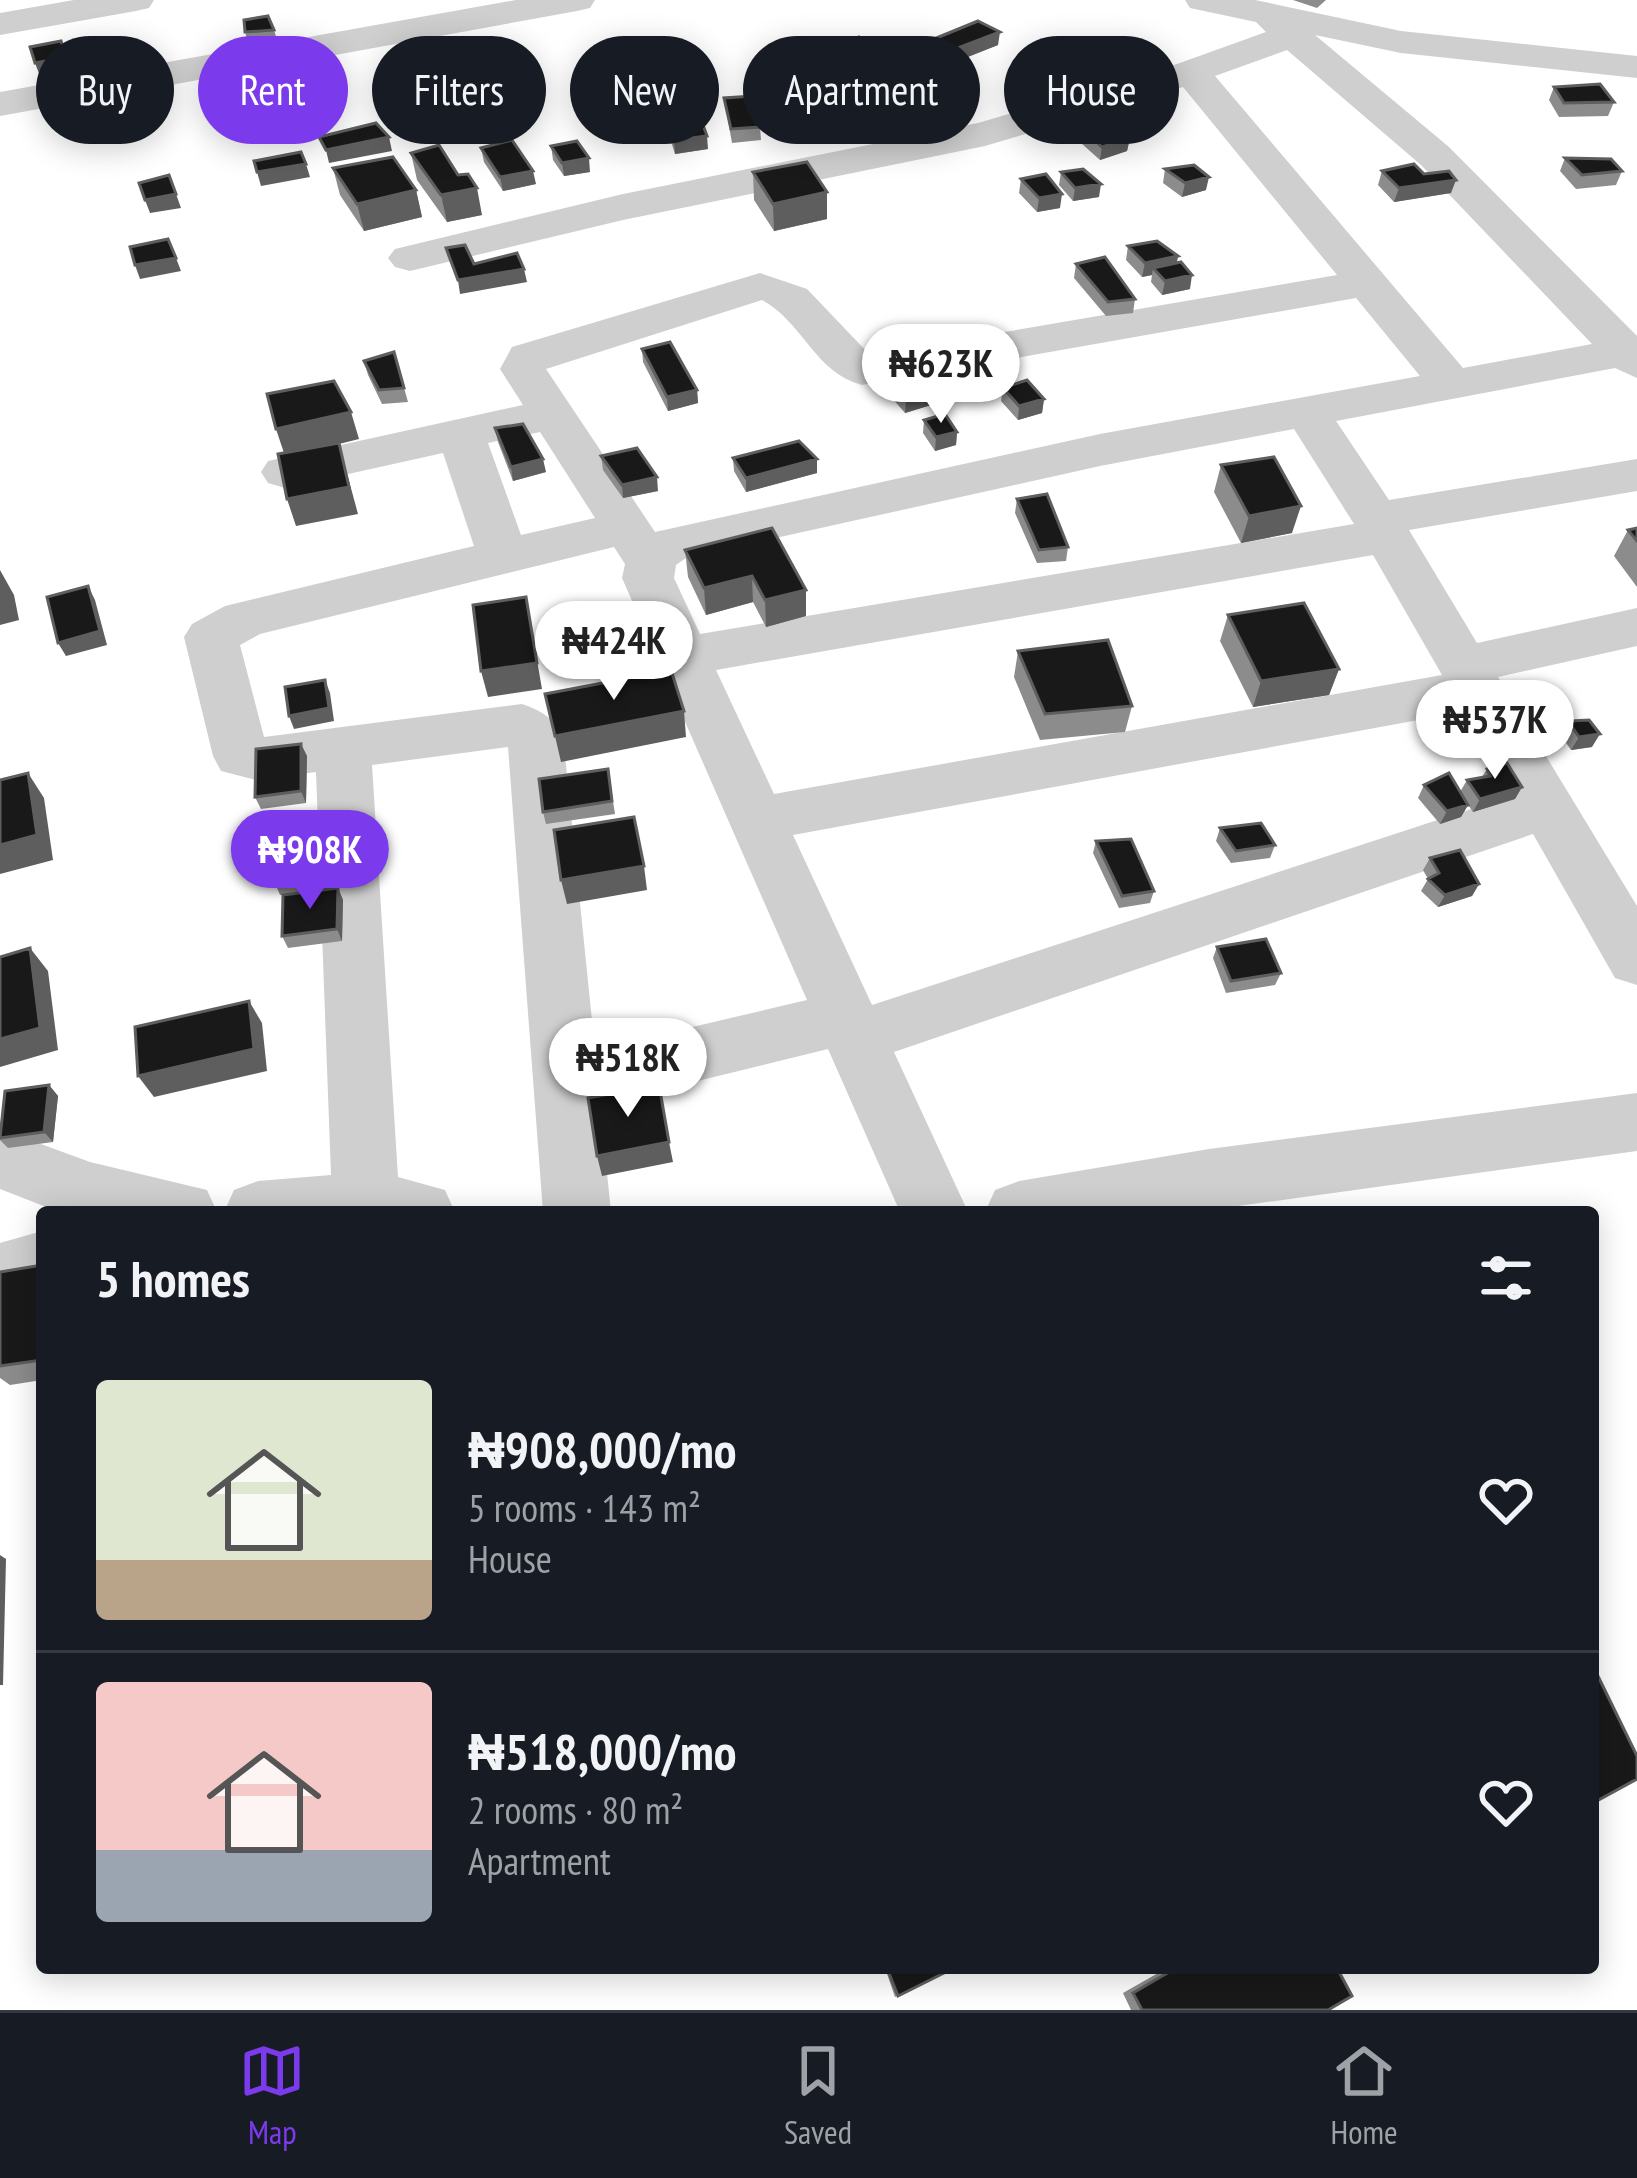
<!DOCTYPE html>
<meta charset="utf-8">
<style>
body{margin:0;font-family:"PT Sans Narrow",sans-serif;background:#20242c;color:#f1f3f6;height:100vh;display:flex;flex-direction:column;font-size:45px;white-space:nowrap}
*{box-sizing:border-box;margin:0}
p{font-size:39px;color:#9ea1a6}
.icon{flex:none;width:66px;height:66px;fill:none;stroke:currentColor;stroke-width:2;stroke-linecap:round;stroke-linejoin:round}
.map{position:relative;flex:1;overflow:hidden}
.drawer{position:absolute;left:36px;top:1206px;width:1563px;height:768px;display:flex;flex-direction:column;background:#171b24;border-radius:12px;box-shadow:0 6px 30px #0003}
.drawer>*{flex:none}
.banner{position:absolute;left:36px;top:36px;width:1566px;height:108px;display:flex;gap:24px}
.price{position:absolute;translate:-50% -102px;padding:0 27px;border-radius:42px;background:#fff;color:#222;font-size:39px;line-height:78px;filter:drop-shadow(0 3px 6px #0008)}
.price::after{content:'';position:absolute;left:50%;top:72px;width:36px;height:27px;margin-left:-18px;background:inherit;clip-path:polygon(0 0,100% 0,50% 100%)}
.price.on{background:#7c3aed;color:#fff}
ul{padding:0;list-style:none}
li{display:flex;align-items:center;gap:36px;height:300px;padding:0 60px}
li+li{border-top:3px solid #363941}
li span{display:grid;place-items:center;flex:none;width:336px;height:240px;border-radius:12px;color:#555}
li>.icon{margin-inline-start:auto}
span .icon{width:144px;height:144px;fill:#fffc;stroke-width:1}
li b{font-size:51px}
h2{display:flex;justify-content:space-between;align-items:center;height:144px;padding:0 60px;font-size:51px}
.pill{padding:0 42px;border-radius:54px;background:#171b24;box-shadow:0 6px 30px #0003;font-size:42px;line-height:108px}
.pill.on{background:#7c3aed;color:#fff}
.tab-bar{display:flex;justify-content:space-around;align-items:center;height:168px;border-top:3px solid #363941;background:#171b24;font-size:33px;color:#9ea1a6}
.tab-bar a{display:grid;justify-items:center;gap:6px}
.tab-bar .on{color:#7c3aed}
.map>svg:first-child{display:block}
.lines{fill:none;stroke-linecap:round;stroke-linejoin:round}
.street{fill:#cfcfcf;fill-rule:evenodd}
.wall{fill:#8c8c8c}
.shaded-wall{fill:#5e5e5e}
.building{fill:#191919;stroke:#5e5e5e;stroke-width:3}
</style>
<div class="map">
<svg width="1637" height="2010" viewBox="0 0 1637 2010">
<rect width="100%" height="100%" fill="#fff"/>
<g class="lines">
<path class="street" d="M74,0H154L149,8L136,11L0,35V13Z
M516,0H595L590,8L577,11L0,116V92Z
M1185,0H1255L1401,31L1637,56V78L1401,53L1315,35L1449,147L1637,336V378L1615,368L1336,421L1389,500L1637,459V491L1409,530L1477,643L1637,608V646L1498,677L1637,906V985L1615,978L1533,834L894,1052L968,1212H900L828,1049L600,1105L611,1212H543L508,747L372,765L398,1177L445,1190L455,1212H224L234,1190L258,1181L331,1175L316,772L256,780L221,771L213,756L184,637L192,624L225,606L474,546L443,453L285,488L268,483L261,472L268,461L523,405L500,369L512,347L760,273L807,289L870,355L1337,275L1183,87L985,146L623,220L410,271L395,267L388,258L395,249L623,194L978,123L1177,64L1266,32L1256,22L1190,8ZM1287,50L1421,165L1592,344L1463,368L1215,76ZM1356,298L1420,376L1100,434L655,532L546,369L762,300C803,322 815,373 862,385ZM1294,429L1354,524L700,634L674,578L676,565L686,558L1100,466ZM540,432L595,518L521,535L488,443ZM614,547L625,564L622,578L807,1000L595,1050L563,736C552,717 542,711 522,704L264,737L240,645L260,634ZM1373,555L1442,675L774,794L716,670ZM1462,712L1511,796L872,1005L793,835Z
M1637,1093V1151L1195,1212H985L995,1190L1019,1181L1209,1149Z
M0,1129L90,1162L207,1190L217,1212H59L0,1189Z
M42,1231V1295L0,1309V1243Z"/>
</g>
<path class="wall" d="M1293,0H1326L1317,8Z
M274,30L278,43L249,45L245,32Z
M934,39L998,45L950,64L934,53Z
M838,45L891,71L866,78L838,59Z
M783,64L830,95L817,101L783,78Z
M1035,70L1098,93L1067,103L1033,83Z
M421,72L453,81L456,94L431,99L424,85Z
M1554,87L1614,102L1608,116L1559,117L1549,100Z
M724,98L760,127L761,140L732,143Z
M664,109L708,149L675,154L665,122Z
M1083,129L1130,138L1127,151L1100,160L1081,143Z
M551,146L590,172L564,176L553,160Z
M481,148L536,184L503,191L484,162Z
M411,153L458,175L482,215L447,222L417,180Z
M1565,158L1622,171L1616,185L1576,189L1560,171Z
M333,168L416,190L422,217L364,231L340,195Z
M1165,169L1206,190L1182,197L1163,183Z
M1382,171L1424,174L1451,193L1394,202L1378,185Z
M753,172L827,219L774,231L754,200Z
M1061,172L1099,197L1073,201L1059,185Z
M1021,179L1060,208L1037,212L1019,193Z
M1128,246L1178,256L1177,262L1190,289L1162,295L1151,282L1152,275L1142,277L1126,260Z
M1076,264L1135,299L1133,313L1106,316L1074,278Z
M642,349L697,390L698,403L668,411L643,362Z
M394,352L408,402L382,404L368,375L364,361Z
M886,377L945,387L944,401L905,413L886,391Z
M1003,388L1044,399L1042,413L1018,420L1001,401Z
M924,420L957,432L956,445L935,451L923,433Z
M495,428L546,472L513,481L498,442Z
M601,456L658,491L623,498L603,470Z
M733,458L817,459V473L746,492L734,471Z
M1221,465L1292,533L1241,543L1214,492Z
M1017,499L1068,547L1066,561L1037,563L1015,513Z
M1637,528V587L1614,556L1628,530Z
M685,550L806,590V616L766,627L753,602L706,615L688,577Z
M1228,615L1339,669L1329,695L1253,707L1220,641Z
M1018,651L1132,706L1125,732L1040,740L1014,677Z
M1568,721L1592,747L1571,750L1560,734Z
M301,744L307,756L306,803L261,809L255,797Z
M608,769L615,814L546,824L543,812Z
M1487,769L1522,787L1515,799L1473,812L1467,803L1468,805L1461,817L1440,824L1418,798L1424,785L1460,792L1467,780L1482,777Z
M324,815L329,828V888L280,895L275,883Z
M1220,828L1275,845L1270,858L1231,863L1216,841Z
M1096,841L1154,891L1150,903L1119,908L1093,853Z
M1430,858L1479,884L1472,896L1438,907L1421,891L1428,879L1423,870Z
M338,888L343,900L342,941L288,948L282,936Z
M1217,947L1281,973L1275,985L1226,993L1213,958Z
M49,1085L58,1096L53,1142L8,1148L0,1140V1126Z
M42,1265V1380L10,1385L0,1378V1272Z
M885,1968H954L895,1997Z
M1167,1968H1337L1328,2010H1131L1123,1993Z"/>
<path class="shaded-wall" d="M1000,32L998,45L950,64V51Z
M61,41L71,70L40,76L35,63Z
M891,57V71L866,78V65Z
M1100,80L1098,93L1067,103L1069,89Z
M453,81L456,94L431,99L428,85Z
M830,81V95L817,101V87Z
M707,136L708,149L675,154L674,140Z
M389,137L392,151L329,163L326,150Z
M1130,138L1127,151L1100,160L1102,147Z
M589,158L590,172L564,176L562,163Z
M306,164L310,177L261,186L257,172Z
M533,171L536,184L503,191L500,177Z
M1209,177L1206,190L1182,197L1185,183Z
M1456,180L1451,193L1394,202L1399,188Z
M1101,184L1099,197L1073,201L1075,188Z
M477,188L482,215L447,222L441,195Z
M416,190L422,217L364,231L357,204Z
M827,192V219L774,231L773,204Z
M176,194L181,208L150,213L145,200Z
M1062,194L1060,208L1037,212L1039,198Z
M1178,256L1175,270L1153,268L1152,275L1142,277L1145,263Z
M176,258L181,271L140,279L135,265Z
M524,269L527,282L460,294L458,280Z
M1192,275L1190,289L1162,295L1165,281Z
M945,387L944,401L905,413L906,400Z
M697,390L698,403L668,411L667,397Z
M1044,399L1042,413L1018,420L1019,406Z
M351,412L359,439L339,444L358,514L296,526L287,499L285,456L276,429Z
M957,432L956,445L935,451L936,437Z
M543,459L546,472L513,481L511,467Z
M817,459V473L746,492V478Z
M657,477L658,491L623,498L622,485Z
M1301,506L1292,533L1241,543L1249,516Z
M0,570L14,595L19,620L0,625Z
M752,576L753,602L706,615L704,588Z
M88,586L95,600L107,645L66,656L58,643Z
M806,590V616L766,627L765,600Z
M526,597L542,689L488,697L481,671Z
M1339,669L1329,695L1253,707L1261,681Z
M325,680L330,693L334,721L294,729L289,716Z
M684,711L686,737L561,762L555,736Z
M1600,734L1592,747L1571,750L1579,737Z
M301,744L307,756L306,803L301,791Z
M28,773L44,798L53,860L0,874V845Z
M1522,787L1515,799L1473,812L1480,799Z
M1468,805L1461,817L1440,824L1447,811Z
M324,815L329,828V888L324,876Z
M644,866L647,890L567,904L561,880Z
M1479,884L1472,896L1438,907L1445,895Z
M338,888L343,900L342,941L337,929Z
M30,948L48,971L58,1050L0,1067V1039Z
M249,1001L262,1023L267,1071L154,1097L138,1076Z
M49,1085L58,1096L53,1142L44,1132Z
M669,1142L673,1162L602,1176L597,1156Z
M0,1555L6,1559L3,1685H0Z"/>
<path class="building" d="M268,16L274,30L245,32L244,20Z
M978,21L1000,32L950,51L934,39Z
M859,37L891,57L866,65L838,45Z
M61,41L66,57L35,63L30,47Z
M802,59L830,81L817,87L783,64Z
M1058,60L1100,80L1069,89L1035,70Z
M445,67L453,81L428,85L421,72Z
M1600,84L1614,102L1564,103L1554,87Z
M753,96L760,127L731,129L724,98Z
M695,103L707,136L674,140L664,109Z
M376,123L389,137L326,150L319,137Z
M1111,123L1130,138L1102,147L1083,129Z
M512,140L533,171L500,177L481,148Z
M577,141L589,158L562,163L551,146Z
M439,145L458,175L468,174L477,188L441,195L411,153Z
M301,152L306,164L257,172L254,161Z
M393,157L416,190L357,204L333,168Z
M1565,158L1611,159L1622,171L1582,175Z
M807,162L827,192L773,204L753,172Z
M1414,164L1424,174L1449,171L1456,180L1399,188L1382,171Z
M1194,165L1209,177L1185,183L1165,169Z
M1083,169L1101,184L1075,188L1061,172Z
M1046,174L1062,194L1039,198L1021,179Z
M169,175L176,194L145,200L139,183Z
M168,239L176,258L135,265L130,247Z
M1157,241L1178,256L1145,263L1128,246Z
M465,245L474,264L517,253L524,269L458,280L446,248Z
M1105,257L1135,299L1108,302L1076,264Z
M1181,262L1192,275L1165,281L1153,268Z
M670,342L697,390L667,397L642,349Z
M394,352L404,388L379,390L364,361Z
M926,365L945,387L906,400L886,377Z
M1027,380L1044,399L1019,406L1003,388Z
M334,381L351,412L276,429L267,394Z
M945,414L957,432L936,437L924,420Z
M523,424L543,459L511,467L495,428Z
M799,441L817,459L746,478L733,458Z
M339,443L349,487L287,499L278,454Z
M637,448L657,477L622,485L601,456Z
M1274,457L1301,506L1249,516L1221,465Z
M1047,494L1068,547L1039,550L1017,499Z
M772,528L806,590L765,600L752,576L704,588L685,550Z
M1637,528V541L1628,530Z
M88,586L100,631L58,643L47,597Z
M526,597L537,663L481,671L473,605Z
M1304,603L1339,669L1261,681L1228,615Z
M1108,640L1132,706L1045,714L1018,651Z
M671,670L684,711L555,736L545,694Z
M325,680L329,708L289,716L285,687Z
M1589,720L1600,734L1579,737L1568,721Z
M301,744V791L255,797L256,749Z
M1507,763L1522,787L1480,799L1467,780L1490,776L1487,769Z
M608,769L612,801L543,812L539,779Z
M28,773L37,835L0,845V780Z
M1449,773L1468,805L1447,811L1424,785Z
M324,815V876L275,883V844L289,841V820Z
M634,817L644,866L561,880L554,830Z
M1261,823L1275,845L1236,851L1220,828Z
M1131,839L1154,891L1122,896L1096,841Z
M1460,850L1479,884L1445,895L1428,879L1439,873L1430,858Z
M338,888L337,929L282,936L283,895Z
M1266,939L1281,973L1231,981L1217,947Z
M30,948L40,1028L0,1039V957Z
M249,1001L254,1049L138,1076L135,1027Z
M49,1085L44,1132L0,1138L5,1091Z
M659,1085L669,1142L597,1156L588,1098Z
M42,1265V1360L0,1366V1272Z
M1593,1666L1637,1756V1779L1593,1803Z
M887,1968H954L898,1996Z
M1176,1968H1337L1352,1996L1328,2010H1142L1133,1993Z"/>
</svg>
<b class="price" style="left:941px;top:426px">₦623K</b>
<b class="price" style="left:614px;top:703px">₦424K</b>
<b class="price" style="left:1495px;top:782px">₦537K</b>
<b class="price on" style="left:310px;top:912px">₦908K</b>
<b class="price" style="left:628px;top:1120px">₦518K</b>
<div class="banner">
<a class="pill">Buy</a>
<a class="pill on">Rent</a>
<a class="pill">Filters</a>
<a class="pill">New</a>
<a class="pill">Apartment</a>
<a class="pill">House</a>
</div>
<section class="drawer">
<h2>5 homes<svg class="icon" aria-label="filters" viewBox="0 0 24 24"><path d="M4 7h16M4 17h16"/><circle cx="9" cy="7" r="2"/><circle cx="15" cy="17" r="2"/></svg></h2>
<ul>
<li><span style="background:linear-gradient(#dfe7d0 75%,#b9a48a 0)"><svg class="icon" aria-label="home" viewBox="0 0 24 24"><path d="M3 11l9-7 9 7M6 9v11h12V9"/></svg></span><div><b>₦908,000/mo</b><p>5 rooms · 143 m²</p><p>House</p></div><svg class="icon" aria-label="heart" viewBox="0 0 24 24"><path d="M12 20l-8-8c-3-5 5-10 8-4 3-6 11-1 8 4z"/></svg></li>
<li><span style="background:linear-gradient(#f6c9c9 70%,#9aa5b1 0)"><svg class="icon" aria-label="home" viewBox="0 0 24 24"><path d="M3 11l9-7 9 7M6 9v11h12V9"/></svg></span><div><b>₦518,000/mo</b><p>2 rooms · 80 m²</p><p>Apartment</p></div><svg class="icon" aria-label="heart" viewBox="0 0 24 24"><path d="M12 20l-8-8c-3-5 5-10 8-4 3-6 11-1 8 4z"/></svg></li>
</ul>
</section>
</div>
<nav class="tab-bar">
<a class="on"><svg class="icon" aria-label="map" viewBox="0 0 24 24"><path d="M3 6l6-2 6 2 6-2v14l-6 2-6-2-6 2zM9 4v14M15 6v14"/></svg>Map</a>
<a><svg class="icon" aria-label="saved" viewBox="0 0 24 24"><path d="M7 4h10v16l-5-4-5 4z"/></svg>Saved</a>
<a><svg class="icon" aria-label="home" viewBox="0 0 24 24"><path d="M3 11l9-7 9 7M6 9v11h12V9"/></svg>Home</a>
</nav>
